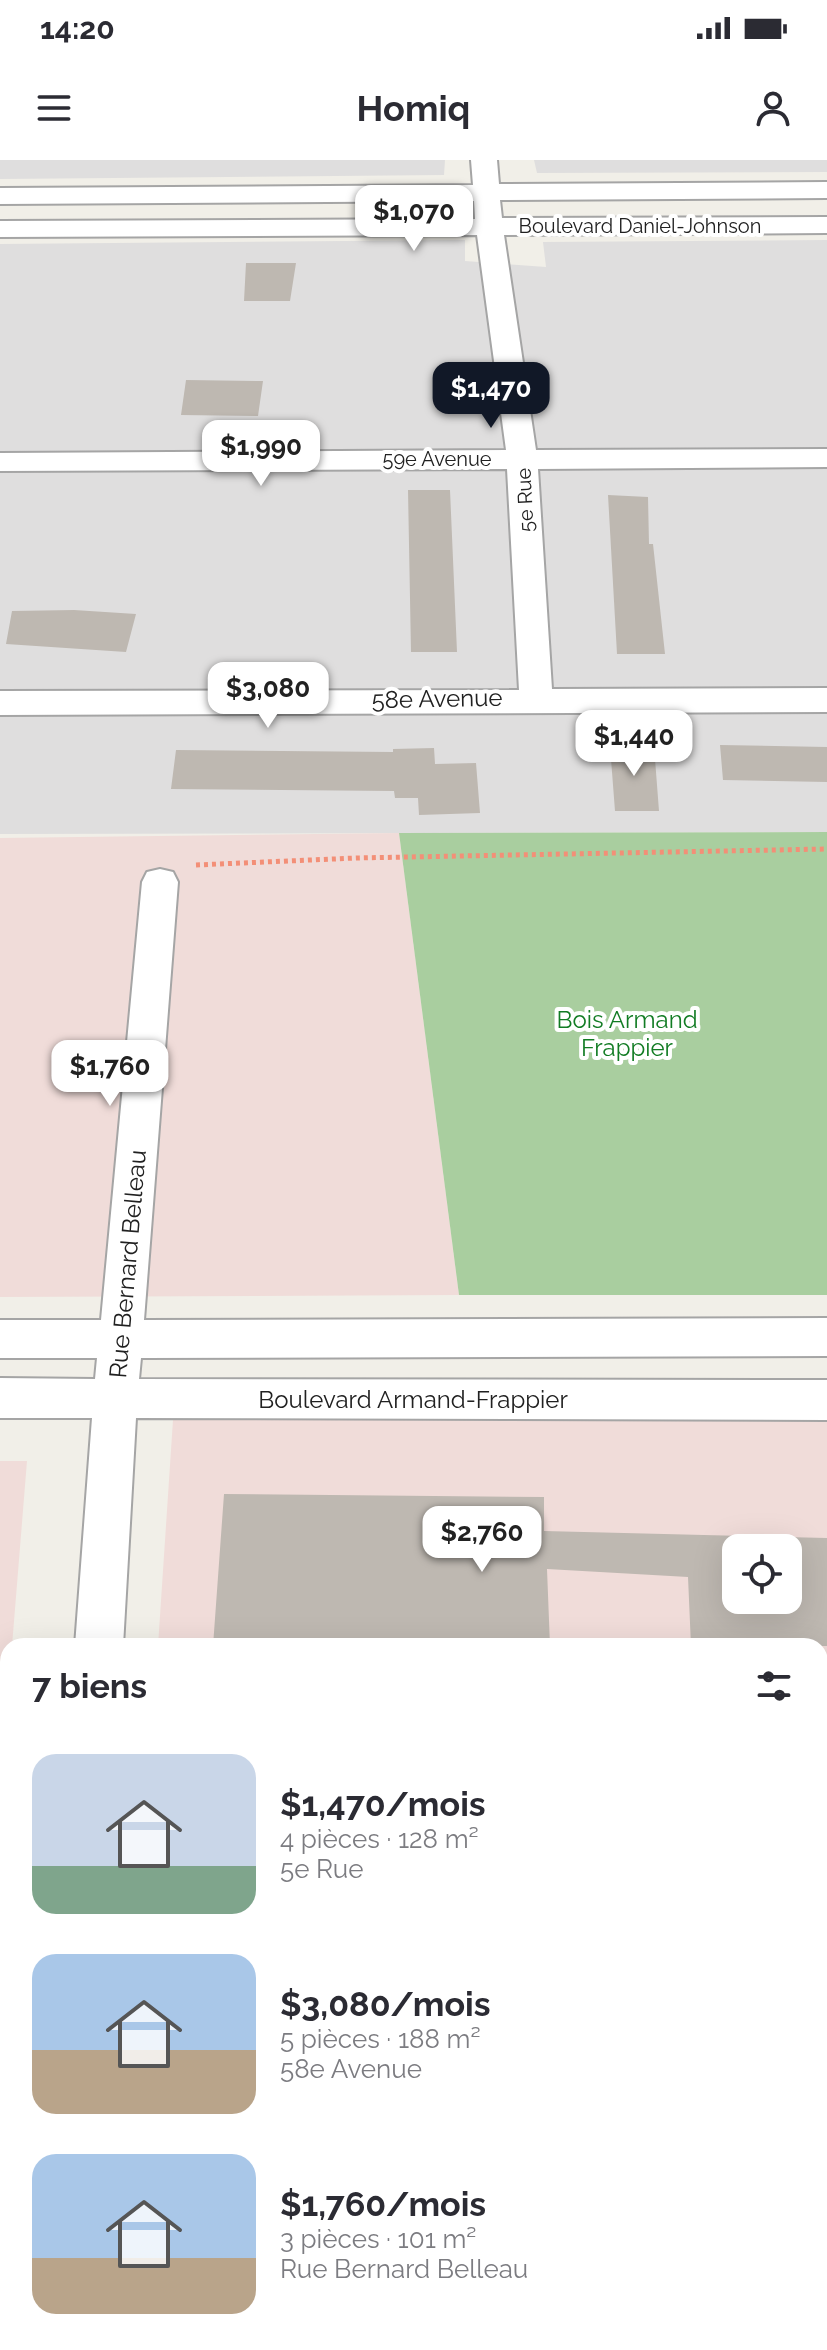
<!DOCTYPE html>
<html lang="fr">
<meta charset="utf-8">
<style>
body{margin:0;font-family:Raleway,sans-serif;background:#f2f2f3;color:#2b2b33;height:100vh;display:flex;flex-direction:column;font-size:30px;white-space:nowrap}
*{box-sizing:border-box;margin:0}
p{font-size:26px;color:#7c7c81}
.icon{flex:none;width:44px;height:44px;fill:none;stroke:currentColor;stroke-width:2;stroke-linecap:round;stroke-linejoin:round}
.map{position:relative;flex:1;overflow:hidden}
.panel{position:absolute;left:0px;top:1478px;width:828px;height:712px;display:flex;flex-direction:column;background:#fff;border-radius:24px 24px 0 0;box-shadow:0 8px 32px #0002}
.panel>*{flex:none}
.controls{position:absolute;left:722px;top:1374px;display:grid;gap:16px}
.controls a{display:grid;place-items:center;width:80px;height:80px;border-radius:16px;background:#fff;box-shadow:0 8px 32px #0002;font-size:40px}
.price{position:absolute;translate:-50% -68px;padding:0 18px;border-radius:16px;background:#fff;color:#222;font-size:26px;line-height:52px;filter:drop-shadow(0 2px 4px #0008)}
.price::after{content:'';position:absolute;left:50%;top:48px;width:24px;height:18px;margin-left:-12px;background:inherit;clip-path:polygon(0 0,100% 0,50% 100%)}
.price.selected{background:#111827;color:#fff}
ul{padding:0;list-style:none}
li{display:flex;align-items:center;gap:24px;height:200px;padding:0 32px}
li span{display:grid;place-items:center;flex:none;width:224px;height:160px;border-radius:24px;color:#555}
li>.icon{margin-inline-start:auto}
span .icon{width:96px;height:96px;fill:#fffc;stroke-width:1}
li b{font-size:34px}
h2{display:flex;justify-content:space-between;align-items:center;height:96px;padding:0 32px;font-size:34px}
.status{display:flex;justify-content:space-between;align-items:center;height:56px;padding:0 40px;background:#fff;direction:ltr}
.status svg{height:22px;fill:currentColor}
header{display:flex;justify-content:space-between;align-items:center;height:104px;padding:0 32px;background:#fff;font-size:36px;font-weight:700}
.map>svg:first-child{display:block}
.residential{fill:#dfdede}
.commercial{fill:#f0dcd9;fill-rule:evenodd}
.forest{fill:#a9ce9f}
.parking{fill:#e5e5e5}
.building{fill:#beb8b1;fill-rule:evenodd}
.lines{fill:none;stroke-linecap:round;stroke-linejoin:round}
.lane-casing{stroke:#a5a5a5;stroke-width:4}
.street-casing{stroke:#a5a5a5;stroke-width:4}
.path{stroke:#f38f77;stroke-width:5;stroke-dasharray:4 4;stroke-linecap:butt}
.lane{fill:#fff;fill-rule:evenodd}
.street{fill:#fff;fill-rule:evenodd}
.labels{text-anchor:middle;stroke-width:8;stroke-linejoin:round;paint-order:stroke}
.far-street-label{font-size:20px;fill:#212121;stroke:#fff}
.street-label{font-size:24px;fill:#212121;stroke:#fff}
.park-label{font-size:24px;fill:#127c24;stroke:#fff}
</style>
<div class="status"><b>14:20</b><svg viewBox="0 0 49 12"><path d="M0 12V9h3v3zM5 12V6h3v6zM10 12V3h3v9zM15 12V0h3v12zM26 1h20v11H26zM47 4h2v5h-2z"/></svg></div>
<header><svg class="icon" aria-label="menu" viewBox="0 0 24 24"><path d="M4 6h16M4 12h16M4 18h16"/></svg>Homiq<svg class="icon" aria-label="person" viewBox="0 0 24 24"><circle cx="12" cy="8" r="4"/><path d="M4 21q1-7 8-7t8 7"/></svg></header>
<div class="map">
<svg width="827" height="2190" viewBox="0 0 827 2190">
<rect width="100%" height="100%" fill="#f1efe8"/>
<path class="residential" d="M0,0H445L444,15L0,19Z
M534,0H827V12L537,13Z
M465,80V101L546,107L543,82L827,80V672L0,674V84Z"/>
<path class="commercial" d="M399,673L459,1135L0,1137V678Z
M173,1260H827V2190H108L109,2182H820V1486H158ZM736,1388H788V1440H736Z
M0,1301H27L12,1486H8L0,1638Z"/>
<path class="forest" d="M827,672V1135H459L399,673Z"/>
<path class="parking" d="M820,1675H827V1964H820Z
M146,2182H546V2190H145Z"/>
<path class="building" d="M246,103H296L290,141H244Z
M186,220L263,221L258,256L181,255Z
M408,330H450L457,492H411Z
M608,335L648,337L649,384H653L665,494H617Z
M74,450L136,454L126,492L6,484L12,451Z
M720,585L827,587V622L723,620Z
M610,586H654L659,651H615Z
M434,588L435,604L476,603L480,653L419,655L418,638H395L394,631L171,629L176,590L393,592V589Z
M224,1334L544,1337V1371L827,1378V1486H691L688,1417L547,1409L550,1486H213ZM736,1388H788V1440H736Z"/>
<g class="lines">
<g class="lane-casing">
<path id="lane" d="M820,1703H827V1727H820Z"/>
</g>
<g class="street-casing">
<path id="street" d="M471,0H497L499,24L827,22V38L500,40L502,58L827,57V73L504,75L536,290L827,289V307L538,309L552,529L827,528V552L0,555V531L519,530L507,309L0,311V293L506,290L477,75L0,77V61L475,59L474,41L0,44V28L473,25Z
M160,709L173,712L178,722L144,1160L827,1158V1196L141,1198L139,1219L827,1220V1260L136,1258L123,1486H75L92,1258H0V1218L95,1219L97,1198H0V1160H101L142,722L147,712Z
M18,2182H76V2190H18Z"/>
</g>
<path class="path" d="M196,705L356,698L827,689"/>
<use href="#lane" class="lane"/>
<use href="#street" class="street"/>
</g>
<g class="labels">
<g class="far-street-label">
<text x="640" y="73">Boulevard Daniel-Johnson</text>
<text x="437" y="306">59e Avenue</text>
<text transform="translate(525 340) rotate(-93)" y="7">5e Rue</text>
</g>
<g class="street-label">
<text transform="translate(437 539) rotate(-1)" y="8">58e Avenue</text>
<text transform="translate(128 1104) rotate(-85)" y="8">Rue Bernard Belleau</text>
<text x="413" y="1248">Boulevard Armand-Frappier</text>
</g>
<g class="park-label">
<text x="627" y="868">Bois Armand<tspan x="627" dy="28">Frappier</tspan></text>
</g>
</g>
</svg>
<div class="controls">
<a><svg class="icon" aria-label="locate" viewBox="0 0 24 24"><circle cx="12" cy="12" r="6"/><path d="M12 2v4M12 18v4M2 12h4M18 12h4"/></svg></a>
</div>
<b class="price" style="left:414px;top:93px">$1,070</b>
<b class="price selected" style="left:491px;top:270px">$1,470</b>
<b class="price" style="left:261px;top:328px">$1,990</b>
<b class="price" style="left:268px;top:570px">$3,080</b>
<b class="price" style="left:634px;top:618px">$1,440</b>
<b class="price" style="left:110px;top:948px">$1,760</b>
<b class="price" style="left:482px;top:1414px">$2,760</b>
<section class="panel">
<h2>7 biens<svg class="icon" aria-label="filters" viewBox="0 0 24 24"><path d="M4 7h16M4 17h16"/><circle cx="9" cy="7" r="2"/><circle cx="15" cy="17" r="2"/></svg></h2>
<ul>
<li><span style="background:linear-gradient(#c9d6e8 70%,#7fa58c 0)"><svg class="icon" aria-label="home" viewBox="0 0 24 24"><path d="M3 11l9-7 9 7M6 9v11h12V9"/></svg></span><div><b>$1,470/mois</b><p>4 pièces · 128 m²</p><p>5e Rue</p></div></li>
<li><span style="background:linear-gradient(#a9c7e8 60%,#b9a48a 0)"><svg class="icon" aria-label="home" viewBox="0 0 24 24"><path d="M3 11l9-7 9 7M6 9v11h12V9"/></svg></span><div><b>$3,080/mois</b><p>5 pièces · 188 m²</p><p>58e Avenue</p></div></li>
<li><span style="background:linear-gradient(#a9c7e8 65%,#b9a48a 0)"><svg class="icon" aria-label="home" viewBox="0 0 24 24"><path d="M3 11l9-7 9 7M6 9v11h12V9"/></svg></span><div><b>$1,760/mois</b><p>3 pièces · 101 m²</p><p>Rue Bernard Belleau</p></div></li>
</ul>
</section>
</div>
